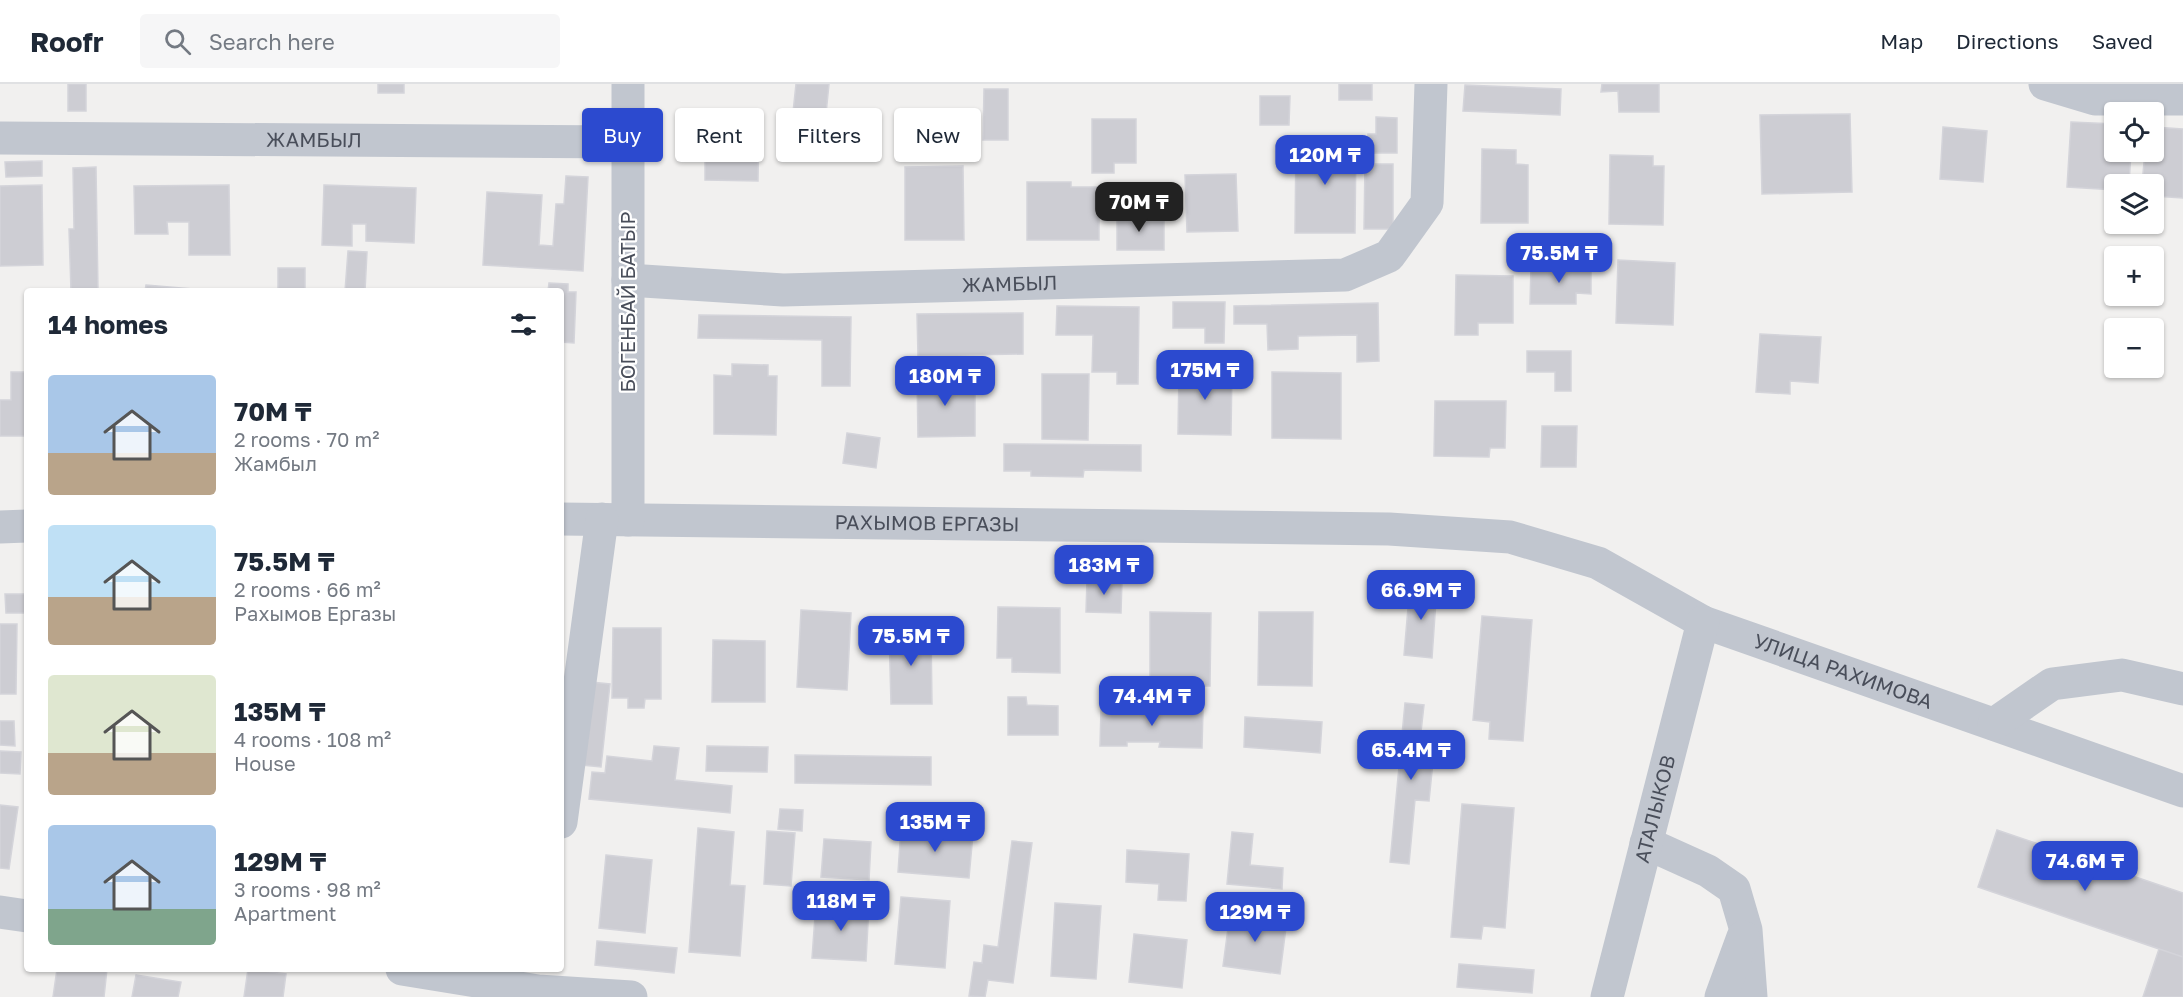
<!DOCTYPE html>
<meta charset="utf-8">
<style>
body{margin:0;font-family:"Golos Text",sans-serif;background:#f6f6f7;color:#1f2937;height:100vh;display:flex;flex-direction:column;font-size:22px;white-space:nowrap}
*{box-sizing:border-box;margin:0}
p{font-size:20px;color:#747a83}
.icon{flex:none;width:33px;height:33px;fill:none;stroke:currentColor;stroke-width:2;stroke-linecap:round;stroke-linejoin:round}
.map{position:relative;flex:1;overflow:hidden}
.panel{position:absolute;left:24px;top:204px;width:540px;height:684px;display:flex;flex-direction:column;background:#fff;border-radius:6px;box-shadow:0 2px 4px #0004}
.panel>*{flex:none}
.top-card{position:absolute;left:582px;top:24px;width:570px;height:54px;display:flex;gap:12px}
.controls{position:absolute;left:2104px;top:18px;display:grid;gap:12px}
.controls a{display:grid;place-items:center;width:60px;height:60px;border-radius:6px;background:#fff;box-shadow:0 2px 4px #0004;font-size:30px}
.price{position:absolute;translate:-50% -51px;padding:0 14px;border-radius:12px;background:#2c4acf;color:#fff;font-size:20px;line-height:39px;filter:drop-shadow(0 2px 3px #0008)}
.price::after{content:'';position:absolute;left:50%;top:36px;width:18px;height:14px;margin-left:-9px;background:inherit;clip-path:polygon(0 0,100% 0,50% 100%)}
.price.selected{background:#222;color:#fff}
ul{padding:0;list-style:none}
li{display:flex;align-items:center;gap:18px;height:150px;padding:0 24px}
li span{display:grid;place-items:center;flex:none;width:168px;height:120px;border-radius:6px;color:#555}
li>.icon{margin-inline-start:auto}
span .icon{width:72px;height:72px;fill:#fffc;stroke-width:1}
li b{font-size:26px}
h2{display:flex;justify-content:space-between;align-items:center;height:72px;padding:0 24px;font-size:26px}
.pill{padding:0 21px;border-radius:6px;background:#fff;box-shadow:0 2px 4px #0004;font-size:21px;line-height:54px}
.pill.selected{background:#2c4acf;color:#fff}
header{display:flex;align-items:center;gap:36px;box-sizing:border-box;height:84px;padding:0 30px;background:#fff;border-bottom:2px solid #e0e1e3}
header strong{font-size:28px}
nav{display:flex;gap:33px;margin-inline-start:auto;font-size:21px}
.search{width:420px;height:54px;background:#f6f6f7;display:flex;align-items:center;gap:15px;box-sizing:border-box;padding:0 21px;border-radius:6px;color:#747a83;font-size:22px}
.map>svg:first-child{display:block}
.building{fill:#cdcdd3;stroke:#d4d4da;stroke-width:1.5}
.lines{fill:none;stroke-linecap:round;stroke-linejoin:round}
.minor{stroke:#c1c6cf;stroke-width:33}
.labels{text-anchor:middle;stroke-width:4.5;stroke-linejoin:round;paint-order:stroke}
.street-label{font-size:20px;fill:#494e5a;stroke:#fff}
</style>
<header>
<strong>Roofr</strong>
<div class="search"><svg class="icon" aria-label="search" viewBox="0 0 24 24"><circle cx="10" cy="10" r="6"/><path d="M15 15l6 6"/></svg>Search here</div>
<nav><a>Map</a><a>Directions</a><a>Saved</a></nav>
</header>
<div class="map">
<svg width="2183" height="913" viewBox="0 0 2183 913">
<rect width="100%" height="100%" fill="#f1f0ef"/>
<path class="building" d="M68,0H86V27H68Z
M378,0H404V9H378Z
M796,0H829L824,50L791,47Z
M1339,0H1372V16H1339Z
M1602,0H1659V28H1619L1618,7L1601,8Z
M1465,1L1561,5L1560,31L1463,27Z
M984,5H1008V56H983Z
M1260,12H1290L1289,41H1260Z
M1850,30L1852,108L1762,110L1760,31Z
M1376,33L1397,34V69H1367L1368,50H1376Z
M1092,35H1136V79H1114V89H1092Z
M705,37L759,38L758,97L705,96Z
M2071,38L2115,40V68H2131L2129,100H2115V106L2067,103Z
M1943,43L1987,47L1983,98L1940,95Z
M2154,43L2183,45V114L2154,112V100H2142L2145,68H2154Z
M836,49L858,51L856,73L834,71Z
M1296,55L1356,56L1355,149H1295Z
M1482,65L1516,66V80L1528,81V139H1481Z
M1610,71L1653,72V82H1664L1663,141L1609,140Z
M42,77V92L6,93L5,78Z
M1365,80H1393V145H1364Z
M963,82L964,156H905V83Z
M96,83L98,207H71L69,145H74L73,84Z
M1236,90L1238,147L1187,148L1185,91Z
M566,92L588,93L583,187L483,181L487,108L542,111L539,161L553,162L556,120H564Z
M1027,98H1071V103H1099V156H1027Z
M42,101L43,181L0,182V102Z
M229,101L230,171H189V138H167L168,150H135L134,102Z
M324,101L416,104L414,159L366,157V140H352V162L322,161Z
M1117,127L1134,128V137H1164V166H1117Z
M348,167L367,168L365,207H345Z
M1618,176L1675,179L1673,241L1616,239Z
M1531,182L1591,183V210L1576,209V220H1530Z
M278,184H305V207H278Z
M1456,191L1513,192V239H1478V251H1455Z
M549,199L568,200V208H576L574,259L561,258V207H548Z
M146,201L217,207H145Z
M1173,218H1225L1224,259H1205V244H1173Z
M1378,219L1379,277L1357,278V251L1298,252V265L1268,266L1267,240H1234V222Z
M1057,222L1139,223L1138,300H1117V288H1092L1093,251H1056Z
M1023,229V270L918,272L917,230Z
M699,231L851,233L850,302H822V256L698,254Z
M1760,250L1821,253L1818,299L1790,297V310L1756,308Z
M1527,267H1571V307H1555V288H1527Z
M732,280L768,281V292H777L776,351L714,350V291L732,292Z
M1179,284H1232L1231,351L1178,350Z
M11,288H27V352H0V316H11Z
M1272,288L1341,289V355L1272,354Z
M1042,290H1089L1088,356L1042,355Z
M960,292V302H975V352L918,353L917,293Z
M1435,317H1506L1505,364H1490L1489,373L1434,372Z
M1542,342H1577L1576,383H1541Z
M847,349L880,354L876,384L843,379Z
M1004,360L1141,361V387L1084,386L1083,393L1031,392V387H1004Z
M1087,496H1122L1121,529L1086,528Z
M1410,500L1437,502L1432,574L1404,571Z
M5,510H27V529H6Z
M998,523L1060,524V589L1012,588V574H997Z
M801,526L851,529L847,606L797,603Z
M1150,528L1211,529L1210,602H1193V612L1150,611Z
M1259,528H1313L1312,602L1258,601Z
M1482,532L1532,536L1523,657L1489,655L1490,638L1473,636Z
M0,540H17L16,610H0Z
M613,544H661V615H645L644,624H628V614H612Z
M889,546H931L932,620H891Z
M713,556L765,557V618H712Z
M591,598L610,600L601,683L582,681Z
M1008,613H1026L1027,621L1058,622V651H1008Z
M1405,619L1424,621L1420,657L1435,658L1429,717L1415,716L1409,780L1390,778Z
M1101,624L1203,626L1202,664L1159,663L1160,658H1127V662H1100Z
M1245,633L1322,638L1320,669L1244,663Z
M0,637H14L15,662L0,661Z
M654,662L679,664L675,696L732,702L730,729L589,715L592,688L605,689L607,672L652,677Z
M707,662L768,663L767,688L706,687Z
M0,667L21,668L20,690L0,689Z
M795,671L931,673V701L795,699Z
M1462,720L1514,724L1505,844L1483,842L1481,855L1451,853Z
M0,721L18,723L9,785L0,784Z
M780,725L803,726L802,747L778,745Z
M698,744L734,748L730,801L745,802L740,872L689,868Z
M901,744L973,750L969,794L898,788Z
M1997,746L2183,809V873L1978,803Z
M1997,746L2183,809V913H2143L2159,865L1978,803Z
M767,747L795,749L791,802L764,800Z
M1232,748L1253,750L1250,781L1283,784L1282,805L1227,800Z
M824,755L871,758L869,796L821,793Z
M1012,757L1032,759L1013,899L988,896L985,913L969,912L974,878L982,879L984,861L998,863Z
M1127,766L1189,770L1186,817L1158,816L1159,800L1126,798Z
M606,771L652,776L645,849L599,844Z
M901,813L950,817L945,884L895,880Z
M816,818L869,821L866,877L812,874Z
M1055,819L1101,822L1096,895L1051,892Z
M1230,829L1287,836L1280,890L1223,882Z
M1134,850L1187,856L1182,904L1129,898Z
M597,857L677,864L674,889L595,881Z
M2159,865L2183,873V913H2143Z
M1459,880L1534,886L1532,909L1457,903Z
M57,885H107L104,913H53Z
M248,885L286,890L283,913H244Z
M136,891L181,898L178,913H132Z"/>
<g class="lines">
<g class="minor">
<path d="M2045,0L2095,15H2183"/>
<path id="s1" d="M0,54L628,58"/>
<path id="s2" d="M628,196L783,206L1345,191L1389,172L1427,119L1431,0"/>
<path id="s3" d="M561,435L1389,445L1510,453L1598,479L1703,538L2183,707"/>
<path d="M628,436V0"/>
<path d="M0,443L27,442"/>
<path d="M1994,640L2052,600L2122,591L2183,605"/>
<path d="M561,738L602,435"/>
<path d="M1646,759L1708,787L1734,805L1746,846L1751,913"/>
<path d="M0,828L27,832"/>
<path d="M402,885L538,907L631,913"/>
<path id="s4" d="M1607,913L1703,538"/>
<path d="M1721,913L1743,853"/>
</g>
</g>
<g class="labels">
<g class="street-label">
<text dy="7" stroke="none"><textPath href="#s1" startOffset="314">ЖАМБЫЛ</textPath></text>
<text dy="7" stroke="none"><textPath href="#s2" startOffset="382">ЖАМБЫЛ</textPath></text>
<text transform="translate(628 218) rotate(-90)" y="7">БОГЕНБАЙ БАТЫР</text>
<text dy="7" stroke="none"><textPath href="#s3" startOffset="366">РАХЫМОВ ЕРГАЗЫ</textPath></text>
<text dy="7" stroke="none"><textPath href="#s3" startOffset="1310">УЛИЦА РАХИМОВА</textPath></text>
<text dy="7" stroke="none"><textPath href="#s4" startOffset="194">АТАЛЫКОВ</textPath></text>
</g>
</g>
</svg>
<div class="controls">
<a><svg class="icon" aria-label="locate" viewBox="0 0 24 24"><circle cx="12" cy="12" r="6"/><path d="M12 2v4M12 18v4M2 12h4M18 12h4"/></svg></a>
<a><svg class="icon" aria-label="layers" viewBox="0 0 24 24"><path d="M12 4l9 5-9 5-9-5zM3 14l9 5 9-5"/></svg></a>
<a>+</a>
<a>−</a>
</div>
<b class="price" style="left:1325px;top:102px">120M ₸</b>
<b class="price selected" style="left:1139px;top:149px">70M ₸</b>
<b class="price" style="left:1559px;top:200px">75.5M ₸</b>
<b class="price" style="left:1205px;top:317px">175M ₸</b>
<b class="price" style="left:945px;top:323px">180M ₸</b>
<b class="price" style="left:1104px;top:512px">183M ₸</b>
<b class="price" style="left:1421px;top:537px">66.9M ₸</b>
<b class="price" style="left:911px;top:583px">75.5M ₸</b>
<b class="price" style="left:1152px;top:643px">74.4M ₸</b>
<b class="price" style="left:1411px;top:697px">65.4M ₸</b>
<b class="price" style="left:935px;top:769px">135M ₸</b>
<b class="price" style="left:2085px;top:808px">74.6M ₸</b>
<b class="price" style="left:841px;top:848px">118M ₸</b>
<b class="price" style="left:1255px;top:859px">129M ₸</b>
<div class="top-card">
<a class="pill selected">Buy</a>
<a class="pill">Rent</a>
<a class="pill">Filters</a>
<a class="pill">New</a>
</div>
<section class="panel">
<h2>14 homes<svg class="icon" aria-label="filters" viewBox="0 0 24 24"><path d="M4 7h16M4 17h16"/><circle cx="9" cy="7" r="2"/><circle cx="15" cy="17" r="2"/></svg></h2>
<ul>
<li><span style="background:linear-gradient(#a9c7e8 65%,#b9a48a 0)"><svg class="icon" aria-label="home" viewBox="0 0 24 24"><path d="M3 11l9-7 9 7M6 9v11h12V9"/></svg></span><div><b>70M ₸</b><p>2 rooms · 70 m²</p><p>Жамбыл</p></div></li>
<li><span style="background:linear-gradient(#bfe0f5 60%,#b9a48a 0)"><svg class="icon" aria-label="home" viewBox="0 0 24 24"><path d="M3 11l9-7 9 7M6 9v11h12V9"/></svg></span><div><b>75.5M ₸</b><p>2 rooms · 66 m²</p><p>Рахымов Ергазы</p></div></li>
<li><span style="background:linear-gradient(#dfe7d0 65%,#b9a48a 0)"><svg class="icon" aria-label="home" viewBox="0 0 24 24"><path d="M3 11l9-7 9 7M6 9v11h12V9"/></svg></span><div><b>135M ₸</b><p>4 rooms · 108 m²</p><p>House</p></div></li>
<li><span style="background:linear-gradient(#a9c7e8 70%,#7fa58c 0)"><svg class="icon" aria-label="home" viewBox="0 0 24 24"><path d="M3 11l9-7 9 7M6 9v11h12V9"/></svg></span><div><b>129M ₸</b><p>3 rooms · 98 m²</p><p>Apartment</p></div></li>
</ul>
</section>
</div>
